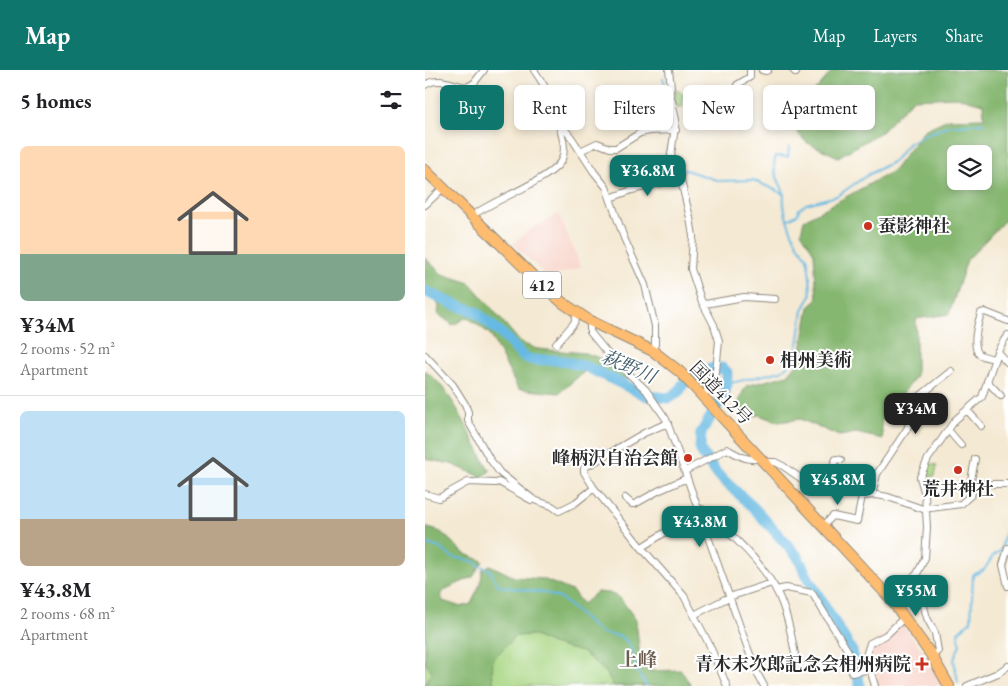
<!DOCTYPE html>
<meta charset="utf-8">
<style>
body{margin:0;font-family:"EB Garamond","Noto Serif JP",serif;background:#f6f6f6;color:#202124;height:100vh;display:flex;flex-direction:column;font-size:19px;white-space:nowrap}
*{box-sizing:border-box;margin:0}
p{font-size:16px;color:#757577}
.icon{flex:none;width:28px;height:28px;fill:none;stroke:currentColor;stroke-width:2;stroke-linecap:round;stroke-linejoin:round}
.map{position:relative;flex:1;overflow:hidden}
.sheet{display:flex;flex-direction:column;background:#fff;width:425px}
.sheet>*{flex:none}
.hud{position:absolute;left:15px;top:15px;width:475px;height:45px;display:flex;gap:10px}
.controls{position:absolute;left:522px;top:75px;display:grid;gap:10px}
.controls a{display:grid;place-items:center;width:45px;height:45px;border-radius:8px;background:#fff;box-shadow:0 2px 8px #0003;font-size:25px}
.price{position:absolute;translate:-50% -42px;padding:0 11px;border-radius:10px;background:#0f766e;color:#fff;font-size:16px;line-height:32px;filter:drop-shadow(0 1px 2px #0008)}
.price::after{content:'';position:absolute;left:50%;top:30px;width:15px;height:11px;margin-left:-8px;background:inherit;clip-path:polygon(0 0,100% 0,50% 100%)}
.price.selected{background:#222;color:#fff}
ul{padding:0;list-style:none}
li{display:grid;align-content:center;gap:10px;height:265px;padding:0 20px}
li+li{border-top:1px solid #e0e0e0}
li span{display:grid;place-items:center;height:155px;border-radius:8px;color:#555}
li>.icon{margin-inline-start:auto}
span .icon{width:90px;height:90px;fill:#fffc;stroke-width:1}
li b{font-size:21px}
h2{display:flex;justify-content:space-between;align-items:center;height:60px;padding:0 20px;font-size:21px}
.chip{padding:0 18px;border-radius:8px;background:#fff;box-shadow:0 2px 8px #0003;font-size:18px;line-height:45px}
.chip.selected{background:#0f766e;color:#fff}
header{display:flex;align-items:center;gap:30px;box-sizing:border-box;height:70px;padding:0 25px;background:#0f766e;color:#fff}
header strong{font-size:24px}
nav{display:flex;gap:28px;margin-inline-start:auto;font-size:18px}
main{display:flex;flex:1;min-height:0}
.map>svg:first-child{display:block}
.built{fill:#f7d1c6}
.green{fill:#a8d683;stroke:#6a8057}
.forest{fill:#86b771;stroke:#58714e;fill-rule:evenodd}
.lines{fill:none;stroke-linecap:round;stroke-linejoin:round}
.stream{stroke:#66b9e2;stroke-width:2}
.river{stroke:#66b9e2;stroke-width:11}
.minor-casing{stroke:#908a7f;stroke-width:8}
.highway-casing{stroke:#908a7f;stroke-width:12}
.minor{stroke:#fff;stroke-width:6}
.highway{stroke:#fdbc6f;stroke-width:10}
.poi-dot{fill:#c8321e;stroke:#fff;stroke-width:2}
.labels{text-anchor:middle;stroke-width:4;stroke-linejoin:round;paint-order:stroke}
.shield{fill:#fff;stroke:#6b6b6b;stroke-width:1}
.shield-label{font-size:16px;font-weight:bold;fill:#2b2b2b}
.poi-label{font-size:18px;font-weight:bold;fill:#2b2b2b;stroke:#fff;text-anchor:start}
.street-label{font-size:18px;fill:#2b2b2b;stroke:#fff}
.water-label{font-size:19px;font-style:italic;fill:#405d6b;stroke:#fff}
.neighbourhood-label{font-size:19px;font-weight:bold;fill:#6d5d50;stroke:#fff}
</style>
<header>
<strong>Map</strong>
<nav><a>Map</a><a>Layers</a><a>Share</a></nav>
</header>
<main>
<section class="sheet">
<h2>5 homes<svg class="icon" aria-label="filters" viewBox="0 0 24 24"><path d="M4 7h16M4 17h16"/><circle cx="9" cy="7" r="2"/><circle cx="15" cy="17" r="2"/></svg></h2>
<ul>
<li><span style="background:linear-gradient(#ffd9b3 70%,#7fa58c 0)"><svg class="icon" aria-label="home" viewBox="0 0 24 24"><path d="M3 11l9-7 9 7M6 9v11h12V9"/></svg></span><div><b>¥34M</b><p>2 rooms · 52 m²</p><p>Apartment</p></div></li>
<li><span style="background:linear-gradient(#bfe0f5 70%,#b9a48a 0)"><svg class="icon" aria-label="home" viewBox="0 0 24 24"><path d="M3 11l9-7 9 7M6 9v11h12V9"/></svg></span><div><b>¥43.8M</b><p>2 rooms · 68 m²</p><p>Apartment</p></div></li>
</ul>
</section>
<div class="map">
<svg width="583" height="616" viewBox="0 0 583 616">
<rect width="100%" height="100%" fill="#fff"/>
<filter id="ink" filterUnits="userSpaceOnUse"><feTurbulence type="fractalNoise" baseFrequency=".02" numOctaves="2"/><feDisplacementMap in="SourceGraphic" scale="10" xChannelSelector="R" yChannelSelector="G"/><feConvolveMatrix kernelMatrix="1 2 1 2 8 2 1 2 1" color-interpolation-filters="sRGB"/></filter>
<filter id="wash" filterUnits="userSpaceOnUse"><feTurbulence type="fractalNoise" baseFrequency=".0096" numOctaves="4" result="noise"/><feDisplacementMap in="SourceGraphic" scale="20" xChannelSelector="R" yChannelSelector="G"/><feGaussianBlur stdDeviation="1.12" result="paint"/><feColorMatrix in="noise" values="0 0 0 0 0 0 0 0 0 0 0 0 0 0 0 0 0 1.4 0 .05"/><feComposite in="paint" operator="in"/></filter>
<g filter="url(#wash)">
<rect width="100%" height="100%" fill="#f4e9d3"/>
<path class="built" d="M134,144L156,197L122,209L108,192L88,174L104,160Z
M477,553L503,589L518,616H452L444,585L449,573Z"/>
<path class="green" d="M250,19L258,24V37H252C250,32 246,24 250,19Z
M283,302L288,310L279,320L271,310Z
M505,394L512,395L510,406H498L502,395Z
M130,541L219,616H0V547Z"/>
<path class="forest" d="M408,0H583V121L580,124L583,126V151H579L542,190L524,244L491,249V306L456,352L458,369L431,363L414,366L375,349L353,352L334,345L319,349L313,332L321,316L363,305L374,291L384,237L392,230L389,183L376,162L379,150L468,101L499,60L523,49L559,48L558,34L532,27L488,29L456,62L413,87L381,72L363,52ZM531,84H559V111H531Z
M0,188L17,204L45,213L96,273L112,279L160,283L189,293L204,309L192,307L180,302L160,301L134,323L93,319L65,264L42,247L28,255L13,244L14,236L0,216Z
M0,300C31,324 45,368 65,401L57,407L26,394L0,389Z
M0,457L16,462L40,484L58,491L48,507L23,518L15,524L18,531L36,537L46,534L56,512L57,500L65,495L89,507L118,509L147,521L158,534L172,522L184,523L195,528L211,550L216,596L225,601L256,600L266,616H189L180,601L157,582L127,574L107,565L89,566L85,572L68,589L67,603L69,616H0L7,601L0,593Z"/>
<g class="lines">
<path class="stream" d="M238,8L243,22
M245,71C241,82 237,86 248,95
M254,98L295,111L328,110L359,124C357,141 365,160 373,175C376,179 380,184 382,188C384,196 387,220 385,227C383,232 379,236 378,241C374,261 376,289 356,301L302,314
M359,123C355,111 345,100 351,86L363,87L364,77
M364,149L373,144L374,139L381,134L412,126L441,106L469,91L484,73L500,65L522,56L558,53
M0,473L15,478L27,487L48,491L53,495L65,500L70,511L75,516L121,523L137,529L173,561C180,566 189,563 196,567C209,573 208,591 213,602C215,607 219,612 222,616
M533,612L529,590L535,574L533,562L546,551L548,505L559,500L568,486L576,480L583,447"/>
<path class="river" d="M0,221L23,232L51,242L78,265L97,286L107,290H134L162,297L222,326L244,328L249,325L255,320L258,314L267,307L284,299L297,298L302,302V314L299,325L276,363L275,378L278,385L293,405L328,437L373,487L384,510L427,581L435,616"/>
</g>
</g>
<g filter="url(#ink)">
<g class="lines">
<g class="minor-casing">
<path id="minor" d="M244,0L246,17L245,22L251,50L246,85L254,102L265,148L268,166L266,199L276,230L289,255L294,271L290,311L278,326
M337,0L341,1L343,0
M368,0L371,3
M0,15C14,6 27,15 42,17L49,13L59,0
M311,25L312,15L325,7V0
M136,60L141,61L146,67L169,102L181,117L199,168L220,215L230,256V274L228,281
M155,81L172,73L185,78H191L215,63L225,61L251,60
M185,128L207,120L256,108
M0,135L18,118
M47,146C66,131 130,108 137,89C141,79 138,69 135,59C130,35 123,20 109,0
M280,234L319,227L350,229
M165,251V262L183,284L221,320L241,349L323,579L332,603L339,616
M131,274L149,253L152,243
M572,282L583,293
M0,285L28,315L40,334L43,342V351L64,388L75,403L109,430L127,436L134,441L150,433L169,418
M570,289C565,288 558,287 554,284C546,275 553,253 556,243L560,242L583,251
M562,311L576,326
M542,340L556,356
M243,353L219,363L159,398V402L169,418L215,476L259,526L284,574L302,616
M523,360L536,375
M340,392H350L358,396L381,412L394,418L411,419L437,426L452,425L463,427L498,439L536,434L546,425L551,414H583
M260,401L302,379C313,385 323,392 336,388
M401,419L402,409L411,389L416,390
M544,421L550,389
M0,424L14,428L43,412L71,413L74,412L106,430
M447,425L452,404L482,359L495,326L526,301
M200,428L207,434H210L233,421L262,408
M399,455L408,446L432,451L437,426
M217,477L277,439C301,460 326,481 344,508C359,530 365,557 370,584
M583,478L578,495L583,516
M483,511L496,525L502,548L510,563L513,581L507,586
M351,520L361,518L387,523L423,581L427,603L445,599
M465,528L492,504L500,488L502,457L500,425L495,407L503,389L530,350L557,327L572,282L579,270L583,265
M269,545L304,527L347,513
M450,616L441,586L445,573L461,565L480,547
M542,616L573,603L583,596"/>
</g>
<g class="highway-casing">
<path id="highway" d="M0,100L113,211L138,233L165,251L228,281L255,302L465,528L507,586L524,616"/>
</g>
<use href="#minor" class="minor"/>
<use href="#highway" class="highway"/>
</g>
</g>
<g class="poi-dot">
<circle cx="443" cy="156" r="5"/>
<circle cx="345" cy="290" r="5"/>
<circle cx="263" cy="388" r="5"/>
<circle cx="533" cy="400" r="5"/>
<path d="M494.5 586.5h5v5h5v5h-5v5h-5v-5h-5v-5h5z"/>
</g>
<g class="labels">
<rect class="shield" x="98" y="201.5" width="38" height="27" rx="4"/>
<g class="shield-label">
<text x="117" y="221">412</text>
</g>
<g class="poi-label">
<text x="453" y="162">蚕影神社</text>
<text x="355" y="296">相州美術</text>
<text x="253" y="394" text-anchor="end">峰柄沢自治会館</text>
<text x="533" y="425" text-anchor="middle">荒井神社</text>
<text x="486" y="600" text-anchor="end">青木末次郎記念会相州病院</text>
</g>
<g class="street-label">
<text transform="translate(296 323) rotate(46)" y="6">国道412号</text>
</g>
<g class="water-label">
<text transform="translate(204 296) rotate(23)" y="7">萩野川</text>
</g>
<g class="neighbourhood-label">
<text x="213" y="596">上峰</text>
</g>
</g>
</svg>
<div class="controls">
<a><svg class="icon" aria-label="layers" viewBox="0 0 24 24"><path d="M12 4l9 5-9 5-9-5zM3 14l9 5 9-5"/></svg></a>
</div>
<b class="price" style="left:223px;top:127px">¥36.8M</b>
<b class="price selected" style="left:491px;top:365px">¥34M</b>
<b class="price" style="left:413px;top:436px">¥45.8M</b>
<b class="price" style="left:275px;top:478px">¥43.8M</b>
<b class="price" style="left:491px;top:547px">¥55M</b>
<div class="hud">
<a class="chip selected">Buy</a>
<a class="chip">Rent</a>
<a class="chip">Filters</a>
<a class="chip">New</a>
<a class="chip">Apartment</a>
</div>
</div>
</main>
